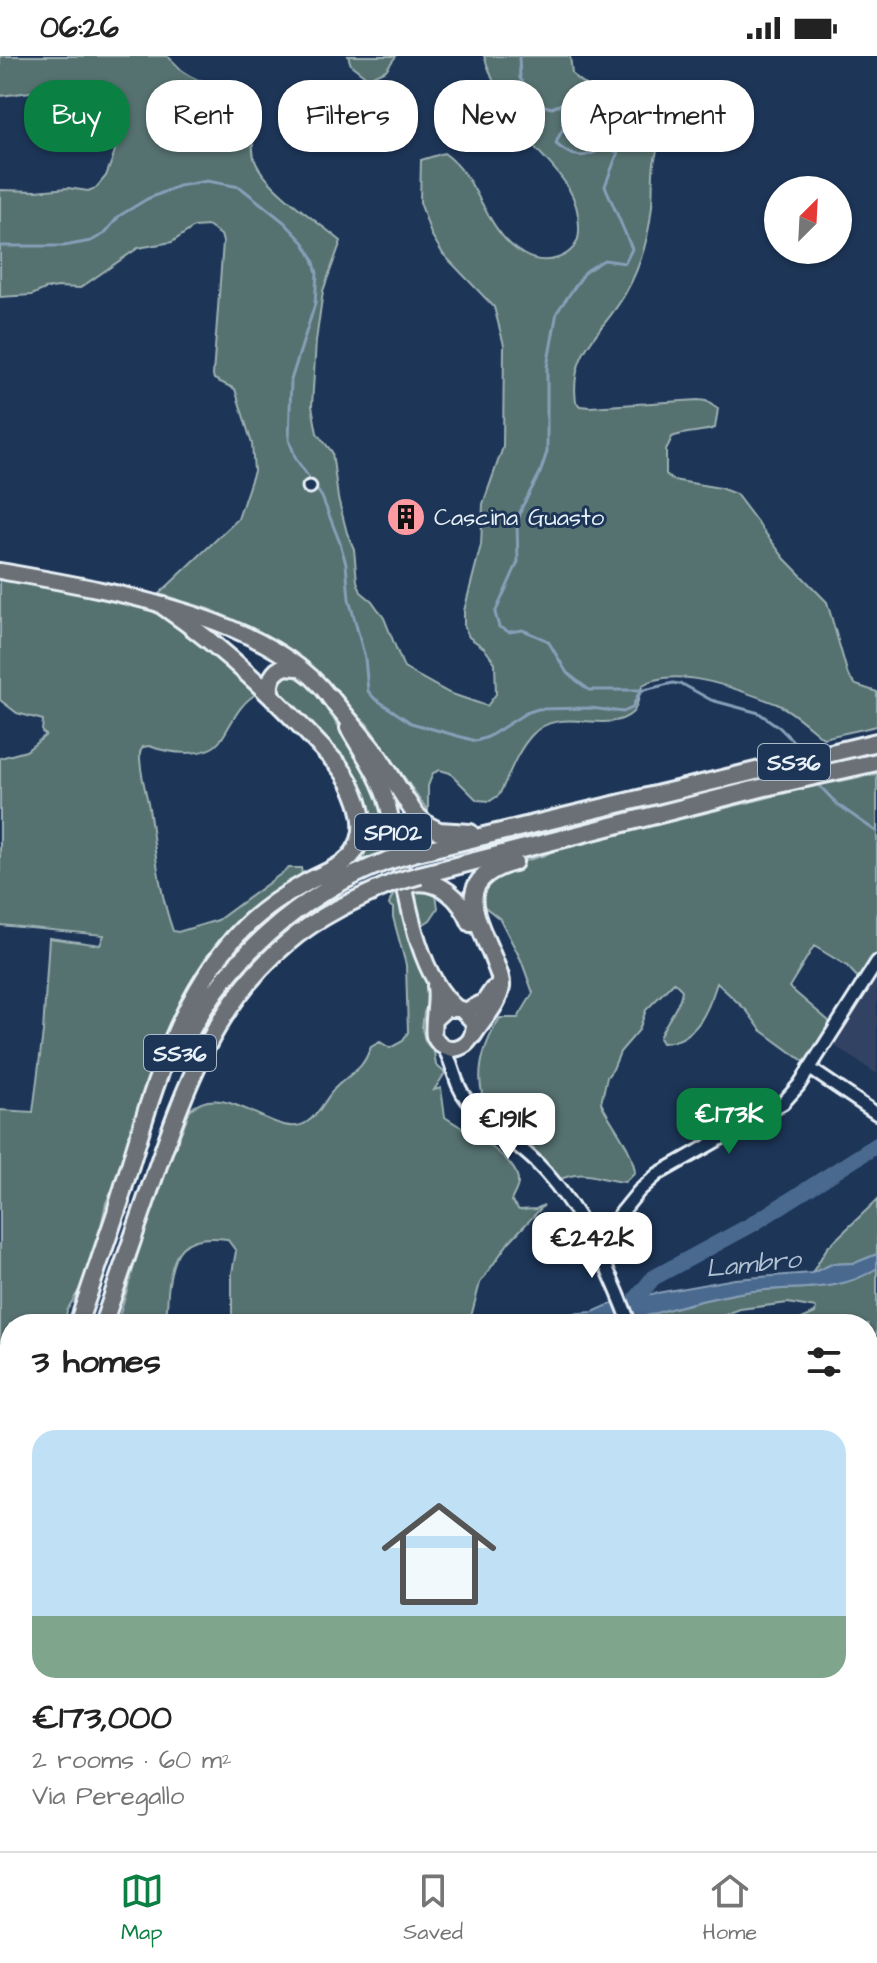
<!DOCTYPE html>
<meta charset="utf-8">
<style>
body{margin:0;font-family:"Architects Daughter",sans-serif;background:#f6f6f6;color:#222;height:100vh;display:flex;flex-direction:column;font-size:30px;white-space:nowrap}
*{box-sizing:border-box;margin:0}
p{font-size:26px;color:#767676}
.icon{flex:none;width:44px;height:44px;fill:none;stroke:currentColor;stroke-width:2;stroke-linecap:round;stroke-linejoin:round}
.map{position:relative;flex:1;overflow:hidden}
.side{position:absolute;left:0px;top:1258px;width:878px;height:538px;display:flex;flex-direction:column;background:#fff;border-radius:32px 32px 0 0;box-shadow:0 2px 6px #0004}
.side>*{flex:none}
.hud{position:absolute;left:24px;top:24px;width:830px;height:72px;display:flex;gap:16px}
.needle{width:52px;rotate:24deg}
.buttons{position:absolute;left:764px;top:120px;display:grid;gap:16px}
.buttons a{display:grid;place-items:center;width:88px;height:88px;border-radius:50%;background:#fff;box-shadow:0 2px 6px #0004;font-size:40px}
.price{position:absolute;translate:-50% -68px;padding:0 18px;border-radius:16px;background:#fff;color:#222;font-size:26px;line-height:52px;filter:drop-shadow(0 2px 4px #0008)}
.price::after{content:'';position:absolute;left:50%;top:48px;width:24px;height:18px;margin-left:-12px;background:inherit;clip-path:polygon(0 0,100% 0,50% 100%)}
.price.active{background:#0b8043;color:#fff}
ul{padding:0;list-style:none}
li{display:grid;align-content:center;gap:16px;height:424px;padding:0 32px}
li+li{border-top:2px solid #e0e0e0}
li span{display:grid;place-items:center;height:248px;border-radius:24px;color:#555}
li>.icon{margin-inline-start:auto}
span .icon{width:144px;height:144px;fill:#fffc;stroke-width:1}
li b{font-size:34px}
h2{display:flex;justify-content:space-between;align-items:center;height:96px;padding:0 32px;font-size:34px}
.pill{padding:0 28px;border-radius:32px;background:#fff;box-shadow:0 2px 6px #0004;font-size:28px;line-height:72px}
.pill.active{background:#0b8043;color:#fff}
.status{display:flex;justify-content:space-between;align-items:center;height:56px;padding:0 40px;background:#fff;direction:ltr}
.status svg{height:22px;fill:currentColor}
.dock{display:flex;justify-content:space-around;align-items:center;height:112px;border-top:2px solid #e0e0e0;background:#fff;font-size:22px;color:#767676}
.dock a{display:grid;justify-items:center;gap:4px}
.dock .active{color:#0b8043}
.map>svg:first-child{display:block}
.built{fill:#334262}
.green{fill:#55716f;stroke:#9eb1b4;stroke-width:2}
.water{fill:#48698e;stroke:#889fb8;stroke-width:2}
.lines{fill:none;stroke-linecap:round;stroke-linejoin:round}
.stream{stroke:#889fb8;stroke-width:3}
.river{stroke:#48698e;stroke-width:16}
.minor-casing{stroke:#e8f1f8;stroke-width:17}
.major-casing{stroke:#e8f1f8;stroke-width:20}
.highway-casing{stroke:#e8f1f8;stroke-width:22}
.minor{stroke:#1d3557;stroke-width:11}
.major{stroke:#6a7074;stroke-width:14}
.highway{stroke:#6a7074;stroke-width:16}
.highway-bridge-casing{stroke:#e8f1f8;stroke-width:22;stroke-linecap:butt}
.highway-bridge{stroke:#6a7074;stroke-width:16}
.labels{text-anchor:middle;stroke-width:6;stroke-linejoin:round;paint-order:stroke}
.shield{fill:#1d3557;stroke:#abb9c8;stroke-width:2}
.shield-label{font-size:22px;font-weight:bold;fill:#e8f1f8}
.poi-label{font-size:24px;fill:#e8f1f8;stroke:#1d3557;text-anchor:start}
.water-label{font-size:26px;font-style:italic;fill:#b0c1d3;stroke:#1d3557}
</style>
<div class="status"><b>06:26</b><svg viewBox="0 0 49 12"><path d="M0 12V9h3v3zM5 12V6h3v6zM10 12V3h3v9zM15 12V0h3v12zM26 1h20v11H26zM47 4h2v5h-2z"/></svg></div>
<div class="map">
<svg width="877" height="1795" viewBox="0 0 877 1795">
<rect width="100%" height="100%" fill="#1d3557"/>
<filter id="ink" filterUnits="userSpaceOnUse"><feTurbulence type="fractalNoise" baseFrequency=".0125" numOctaves="2"/><feDisplacementMap in="SourceGraphic" scale="16" xChannelSelector="R" yChannelSelector="G"/><feConvolveMatrix kernelMatrix="1 2 1 2 8 2 1 2 1" color-interpolation-filters="sRGB"/></filter>
<g filter="url(#ink)">
<path class="built" d="M877,906V1018L826,984Z"/>
<path class="green" d="M0,0H167C174,5 178,12 185,17C205,30 233,33 248,53C258,66 248,91 256,107C269,134 317,165 341,185L323,235L316,285L312,350L317,377L332,396L338,442L347,477L354,493L357,525L361,536L372,545L384,562L404,612L449,637L487,650L496,638L495,607L484,592L469,581L464,570V555L481,489L483,448L503,391L504,289L494,251L443,198L431,178L420,146L421,104L444,97C481,123 483,174 523,198C533,204 546,206 558,202C571,197 579,189 579,175C581,125 541,105 515,67C501,46 492,23 484,0H570L572,17L576,22L628,62C642,60 651,46 664,47L668,53C665,72 658,89 654,107C652,121 653,136 652,150C649,180 640,212 625,238C603,277 569,294 576,346L580,350L590,351L698,344L706,345L718,353L715,372C700,377 686,375 672,381L666,394V418L673,424L720,432L736,438L785,503L827,546L848,619L856,629L877,636V670L823,682C809,671 793,655 777,648C742,635 677,608 643,629C638,637 639,651 632,657C606,680 560,648 532,679C516,696 509,720 499,739L490,745L477,744L450,717L440,714L433,717L428,730V755L367,668L323,626L242,568L212,554L159,538L238,463L254,415L252,388L235,333L214,323L213,319L223,186L221,179L208,170L194,171L172,186L138,192L80,232L58,231L45,233L32,239L0,241V134L36,135L68,132L88,135L96,132L106,120L112,104L124,65L122,53L117,50L96,52L38,35L0,40Z
M348,0H396L386,14L368,22L351,9Z
M0,520L138,549C186,567 220,604 259,636C236,650 234,665 220,685C206,703 168,697 149,690L143,691L140,696C139,716 146,733 149,752C155,793 159,836 173,875L178,876L218,864L289,812H301L302,818L290,831L261,851L246,858L225,877L174,957L128,1099L106,1147L95,1199L84,1226L67,1254L65,1268H10V1380L0,1387V1054L33,1056L43,976L49,882L100,889L104,879L0,869V702L26,695L46,679L42,676L43,664L17,657L0,644Z
M287,616L310,630L342,675L379,738L393,793L354,806C359,794 368,779 369,766C375,718 304,664 275,631L280,620Z
M877,718V898L861,925L847,910L814,890L789,931L830,966L806,1007L761,974L747,955L717,927C708,955 696,986 662,987L659,982C665,966 680,951 682,934L674,926L646,954L639,974L620,996L613,1013L607,1021L601,1047C613,1071 631,1089 635,1116L625,1126C593,1123 585,1111 553,1126L468,1046L482,1037C476,1012 486,984 500,962H518L533,937L521,904L500,863L481,848L485,827L518,807L545,799L558,792L621,774L653,770L815,730Z
M429,831L436,838L438,852L430,864L413,875L430,934L431,944L424,956L422,972L425,985L434,996L436,1009L445,1017L434,1034L441,1032L445,1061C463,1074 520,1101 518,1127C518,1132 513,1140 511,1145L519,1154L536,1153L544,1149L509,1186L480,1227L469,1268H232V1217L236,1195L227,1183C183,1177 172,1194 168,1236C167,1247 168,1258 164,1268H117L149,1159L190,1054C227,1021 277,1087 307,1066C319,1059 326,1042 335,1032C354,1013 360,1018 371,991L380,986L390,992L403,985L408,976L406,909L393,861V852L389,849C393,828 412,832 429,831Z
M877,1144V1198L855,1207L832,1208L812,1217L827,1192Z
M877,1212V1278L868,1281V1268H791L815,1257L816,1252L788,1247L740,1253L701,1268H638L636,1263C672,1252 708,1242 745,1236C789,1229 838,1239 877,1212Z
M10,1776V1786H437L432,1795H0Z
M491,1786H734L726,1795H485Z"/>
<path class="water" d="M877,1198V1212C838,1239 789,1229 745,1236C709,1242 671,1252 636,1263L629,1242L735,1223L812,1217L832,1208L855,1207Z
M615,1246L622,1266L540,1268L567,1258L593,1256Z"/>
<g class="lines">
<path class="stream" d="M519,0L520,22L537,48L552,52L566,46L575,53C570,66 560,73 556,88C575,104 584,102 605,92L618,96L605,130L632,193L625,207L604,204L586,215L557,256L547,311V396L540,417L522,451L517,468L518,506L495,557L499,571L509,576L523,574L548,585L567,617L589,634H644L673,627L684,629L711,644L759,657L779,671L796,688
M0,190H64L91,185L104,178L119,160L147,143L179,130L207,125L240,131L284,166L304,187L313,203L317,217L315,248L291,324L289,384L296,403L322,441L340,487L346,508L349,543L365,602L368,635L374,642L411,667L476,685L488,681L526,657L538,653L590,652L623,656L632,652L638,639L644,634
M818,728L838,749L877,776"/>
<path class="river" d="M633,1254L636,1243L653,1222L751,1169L877,1089"/>
<g class="minor-casing">
<path id="minor" d="M309,431H310
M442,989C454,1006 453,1027 467,1044C486,1068 513,1084 535,1105C579,1149 609,1211 630,1268
M809,1012L877,1058
M595,1189L639,1135L658,1118L783,1047L799,1029L877,906
M868,1545L877,1521
M0,1637L10,1644
M868,1714L877,1681
M868,1768L877,1775"/>
</g>
<g class="major-casing">
<path id="major" d="M0,515C96,532 282,560 336,651
M348,672C363,698 380,721 388,750C403,806 410,914 457,952
M434,964L446,953H461L473,966C478,992 444,1004 434,980C431,971 438,946 435,930"/>
</g>
<g class="highway-casing">
<path id="highway" d="M271,640C267,626 273,615 286,610L297,611
M330,641L379,701L415,758L427,769L439,775L470,777
M413,797L877,686
M420,819L761,732L877,706
M413,827C440,822 461,843 471,867
M465,956L484,947L493,934
M473,979C482,964 498,949 501,931C502,921 496,911 493,902C475,858 452,823 514,806
M183,990C223,905 300,838 387,805
M117,1152C146,1060 170,953 237,879C255,859 281,841 304,828C326,815 351,811 360,784C368,761 353,728 339,710C285,652 229,595 163,550
M78,1268L120,1145
M103,1268C120,1218 138,1168 155,1118C185,1032 215,947 287,887C318,860 356,843 393,827
M0,1501L10,1471
M0,1564L10,1535"/>
</g>
<use href="#minor" class="minor"/>
<use href="#major" class="major"/>
<use href="#highway" class="highway"/>
<g class="highway-bridge-casing">
<path id="highway-bridge" d="M387,805L413,797
M393,827L420,819"/>
</g>
<use href="#highway-bridge" class="highway-bridge"/>
</g>
</g>
<defs>
<g id="building-disc" transform="scale(2)"><circle r="9.5" fill="#ff9aa2" stroke="#1d3557"/><path d="M-4-6H4V6H1V3H-1V6H-4ZM-2.5-4.3h1.7v1.8h-1.7ZM.8-4.3h1.7v1.8H.8ZM-2.5-1h1.7V.8h-1.7ZM.8-1h1.7V.8H.8Z" fill="#111"/></g>
</defs>
<g fill-rule="evenodd">
<use href="#building-disc" x="406" y="461"/>
</g>
<g class="labels">
<g class="shield">
<rect x="758" y="688" width="72" height="36" rx="6"/>
<rect x="355" y="758" width="76" height="36" rx="6"/>
<rect x="144" y="979" width="72" height="36" rx="6"/>
</g>
<g class="shield-label">
<text x="794" y="714">SS36</text>
<text x="393" y="784">SP102</text>
<text x="180" y="1005">SS36</text>
</g>
<g class="poi-label">
<text x="434" y="469">Cascina Guasto</text>
</g>
<g class="water-label">
<text transform="translate(753 1207) rotate(-6)" y="9">Lambro</text>
</g>
</g>
</svg>
<div class="buttons">
<a><svg class="needle" viewBox="-14 -14 28 28"><path d="M0-13l5 13h-10z" fill="#e53935"/><path d="M0 13l5-13h-10z" fill="#767676"/></svg></a>
</div>
<b class="price active" style="left:729px;top:1100px">€173K</b>
<b class="price" style="left:508px;top:1105px">€191K</b>
<b class="price" style="left:592px;top:1224px">€242K</b>
<div class="hud">
<a class="pill active">Buy</a>
<a class="pill">Rent</a>
<a class="pill">Filters</a>
<a class="pill">New</a>
<a class="pill">Apartment</a>
</div>
<section class="side">
<h2>3 homes<svg class="icon" aria-label="filters" viewBox="0 0 24 24"><path d="M4 7h16M4 17h16"/><circle cx="9" cy="7" r="2"/><circle cx="15" cy="17" r="2"/></svg></h2>
<ul>
<li><span style="background:linear-gradient(#bfe0f5 75%,#7fa58c 0)"><svg class="icon" aria-label="home" viewBox="0 0 24 24"><path d="M3 11l9-7 9 7M6 9v11h12V9"/></svg></span><div><b>€173,000</b><p>2 rooms · 60 m²</p><p>Via Peregallo</p></div></li>
</ul>
</section>
</div>
<nav class="dock">
<a class="active"><svg class="icon" aria-label="map" viewBox="0 0 24 24"><path d="M3 6l6-2 6 2 6-2v14l-6 2-6-2-6 2zM9 4v14M15 6v14"/></svg>Map</a>
<a><svg class="icon" aria-label="saved" viewBox="0 0 24 24"><path d="M7 4h10v16l-5-4-5 4z"/></svg>Saved</a>
<a><svg class="icon" aria-label="home" viewBox="0 0 24 24"><path d="M3 11l9-7 9 7M6 9v11h12V9"/></svg>Home</a>
</nav>
